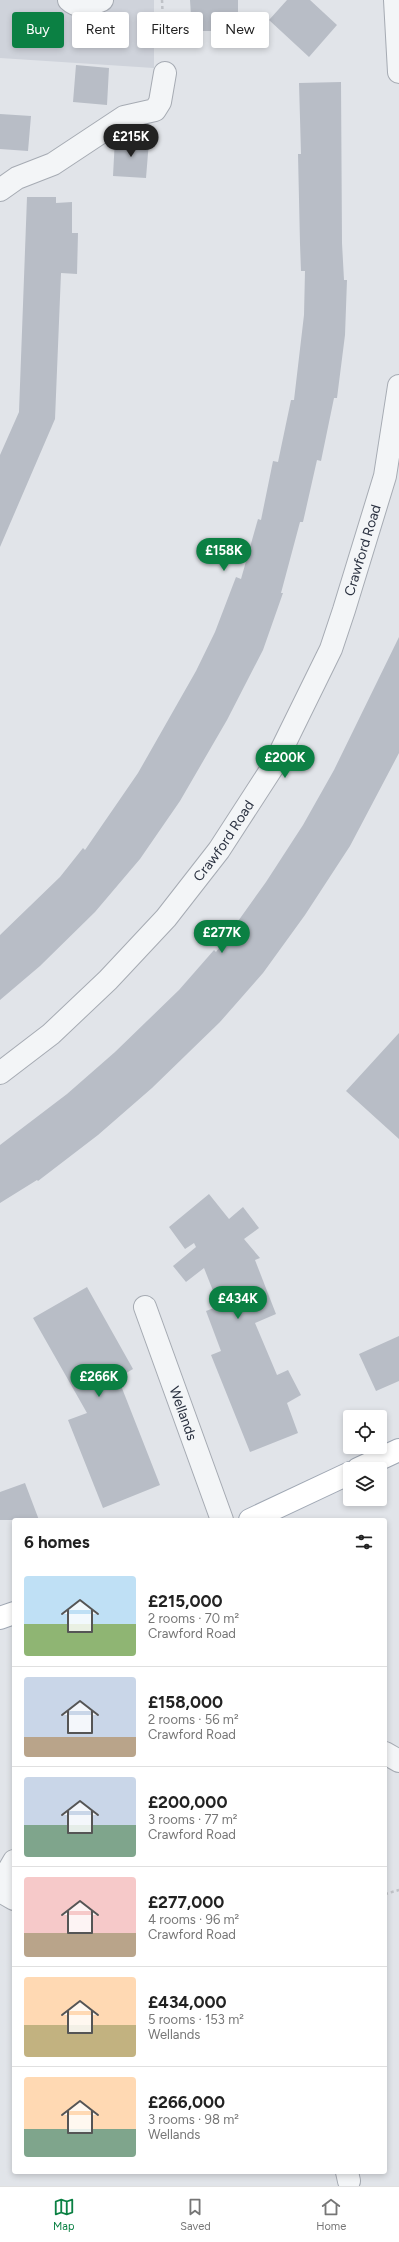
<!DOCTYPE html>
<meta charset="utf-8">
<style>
body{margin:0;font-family:Figtree,sans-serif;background:#f2f2f2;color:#222;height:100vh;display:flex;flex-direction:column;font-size:15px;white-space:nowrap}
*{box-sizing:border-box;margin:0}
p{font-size:13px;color:#767676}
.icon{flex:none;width:22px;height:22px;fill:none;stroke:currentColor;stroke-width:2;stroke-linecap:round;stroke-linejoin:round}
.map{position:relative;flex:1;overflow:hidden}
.details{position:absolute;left:12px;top:1518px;width:375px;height:656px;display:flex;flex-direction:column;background:#fff;border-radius:4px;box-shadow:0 2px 6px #0003}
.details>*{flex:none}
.top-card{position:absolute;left:12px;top:12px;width:375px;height:36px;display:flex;gap:8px}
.fabs{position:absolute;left:343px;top:1410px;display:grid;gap:8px}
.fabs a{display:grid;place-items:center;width:44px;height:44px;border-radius:4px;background:#fff;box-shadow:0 2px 6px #0003;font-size:20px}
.price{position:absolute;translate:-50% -34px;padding:0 9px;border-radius:14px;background:#0b8043;color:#fff;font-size:13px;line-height:26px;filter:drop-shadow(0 1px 2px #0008)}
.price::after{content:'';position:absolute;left:50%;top:24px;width:12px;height:9px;margin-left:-6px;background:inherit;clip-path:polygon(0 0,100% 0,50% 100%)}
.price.current{background:#222;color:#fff}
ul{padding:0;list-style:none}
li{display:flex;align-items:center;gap:12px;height:100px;padding:0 12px}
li+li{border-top:1px solid #e0e0e0}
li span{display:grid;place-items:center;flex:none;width:112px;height:80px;border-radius:4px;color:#555}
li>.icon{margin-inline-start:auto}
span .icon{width:48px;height:48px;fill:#fffc;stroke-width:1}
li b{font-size:17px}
h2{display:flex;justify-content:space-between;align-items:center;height:48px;padding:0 12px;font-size:17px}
.tag{padding:0 14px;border-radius:4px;background:#fff;box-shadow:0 2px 6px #0003;font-size:14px;line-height:36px}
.tag.current{background:#0b8043;color:#fff}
.tab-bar{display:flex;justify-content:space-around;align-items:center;height:56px;border-top:1px solid #e0e0e0;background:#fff;font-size:11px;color:#767676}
.tab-bar a{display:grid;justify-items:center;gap:2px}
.tab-bar .current{color:#0b8043}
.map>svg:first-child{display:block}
.built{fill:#cfd3db}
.building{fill:#b8bdc6}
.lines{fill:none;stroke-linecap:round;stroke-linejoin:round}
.minor-casing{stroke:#a6abb3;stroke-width:24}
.major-casing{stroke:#a0a8b4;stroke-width:24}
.path{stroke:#bfc2c7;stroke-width:2.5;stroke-dasharray:3 3;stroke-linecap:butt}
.minor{stroke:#f3f5f7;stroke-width:22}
.major{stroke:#fff;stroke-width:22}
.labels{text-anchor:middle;stroke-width:3;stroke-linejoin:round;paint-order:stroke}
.street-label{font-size:14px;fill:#2a3140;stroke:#f0f3f6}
</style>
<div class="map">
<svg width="399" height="2186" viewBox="0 0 399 2186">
<rect width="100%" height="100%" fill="#e1e4e9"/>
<path class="built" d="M0,0H154V68L0,58Z"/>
<path class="building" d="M190,0H238V31H192Z
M287,0H310L337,25L309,57L269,20Z
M76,65L109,68L107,105L73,102Z
M341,82L342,243L344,280H347L345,335L337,398H334L321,461L317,460L303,522H300L281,593H283L263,650L227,720L180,801L140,859L95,912L40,966L0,1000V935L60,877L83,848L85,850L138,773L196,671L215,632L236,577L241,579L258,519L261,520L273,461L278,462L291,400H294L304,315L305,271H301L300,244L298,154H301L299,83Z
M0,114L31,116L28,151L0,149Z
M115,138L149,141L146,178L113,176Z
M27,197H56V203L72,202V233H78L77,274L61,273L55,419L0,547V455L19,412Z
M399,637V753L350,846L305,915L263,973L220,1022L152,1088L98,1135L38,1181L37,1180L0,1203V1145L67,1094L115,1052L179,990L214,950L216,952L266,882L303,825L334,770Z
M399,1033V1139L346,1091Z
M209,1194L229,1219L243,1207L259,1228L244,1239L260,1258L255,1260L276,1314L255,1323L277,1375L288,1370L301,1395L287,1403L298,1433L250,1452L211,1355L221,1351L206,1311L219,1306L204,1268L186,1282L173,1266L196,1247L194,1243L185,1249L169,1227Z
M87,1287L133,1369L118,1378L160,1485L103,1508L68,1420L87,1413L33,1318Z
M399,1336V1381L376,1391L359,1354Z
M25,1483L39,1520H0V1492Z"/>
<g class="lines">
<g class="minor-casing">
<g id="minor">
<path d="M69,0C78,9 91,5 102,0"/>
<path d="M395,0L399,72"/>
<path d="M0,190L17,178L53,164L124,117L155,110L160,102L165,73"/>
<path id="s1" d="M0,1073L51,1034L108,980L166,918L219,850L274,765L331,649L344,610L385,476L399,386"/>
<path id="s2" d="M145,1307L222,1520"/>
<path d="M385,1753L399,1761"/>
<path d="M0,1885L14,1861"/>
<path d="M0,1891L14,1899"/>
<path d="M347,2172L349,2181"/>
</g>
</g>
<g class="major-casing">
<path id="major" d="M358,1469L399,1450
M250,1520L350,1473
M0,1618L14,1613"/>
</g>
<path class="path" d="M162,0L164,45
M385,1894L399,1890"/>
<use href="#minor" class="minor"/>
<use href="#major" class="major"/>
</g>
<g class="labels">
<g class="street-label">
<text dy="5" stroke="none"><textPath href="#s1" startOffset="648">Crawford Road</textPath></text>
<text dy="5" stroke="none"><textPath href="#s1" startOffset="324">Crawford Road</textPath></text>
<text dy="5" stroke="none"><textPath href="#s2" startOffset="113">Wellands</textPath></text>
</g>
</g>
</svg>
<div class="fabs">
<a><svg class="icon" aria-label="locate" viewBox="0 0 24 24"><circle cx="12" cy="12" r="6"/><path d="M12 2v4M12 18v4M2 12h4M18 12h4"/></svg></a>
<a><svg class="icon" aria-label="layers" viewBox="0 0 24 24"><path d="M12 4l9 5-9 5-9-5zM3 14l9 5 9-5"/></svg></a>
</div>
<b class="price current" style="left:131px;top:158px">£215K</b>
<b class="price" style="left:224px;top:572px">£158K</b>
<b class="price" style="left:285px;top:779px">£200K</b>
<b class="price" style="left:222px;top:954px">£277K</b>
<b class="price" style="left:238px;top:1320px">£434K</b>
<b class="price" style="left:99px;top:1398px">£266K</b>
<div class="top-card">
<a class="tag current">Buy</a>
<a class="tag">Rent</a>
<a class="tag">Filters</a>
<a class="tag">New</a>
</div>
<section class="details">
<h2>6 homes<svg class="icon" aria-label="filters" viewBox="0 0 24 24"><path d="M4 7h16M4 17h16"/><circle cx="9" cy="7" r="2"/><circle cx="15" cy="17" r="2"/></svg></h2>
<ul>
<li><span style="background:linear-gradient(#bfe0f5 60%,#8fb573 0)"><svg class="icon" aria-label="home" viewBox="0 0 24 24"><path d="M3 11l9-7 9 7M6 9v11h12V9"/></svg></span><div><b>£215,000</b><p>2 rooms · 70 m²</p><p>Crawford Road</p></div></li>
<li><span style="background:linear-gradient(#c9d6e8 75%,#b9a48a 0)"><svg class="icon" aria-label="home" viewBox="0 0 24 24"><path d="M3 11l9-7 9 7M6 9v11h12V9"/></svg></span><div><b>£158,000</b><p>2 rooms · 56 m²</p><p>Crawford Road</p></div></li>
<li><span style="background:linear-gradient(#c9d6e8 60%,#7fa58c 0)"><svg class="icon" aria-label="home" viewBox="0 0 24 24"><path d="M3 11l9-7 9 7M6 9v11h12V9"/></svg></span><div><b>£200,000</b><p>3 rooms · 77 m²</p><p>Crawford Road</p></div></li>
<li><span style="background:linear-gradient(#f6c9c9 70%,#b9a48a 0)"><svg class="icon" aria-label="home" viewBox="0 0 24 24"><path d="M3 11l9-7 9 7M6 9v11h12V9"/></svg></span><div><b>£277,000</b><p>4 rooms · 96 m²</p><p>Crawford Road</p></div></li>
<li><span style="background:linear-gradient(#ffd9b3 60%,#c2b280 0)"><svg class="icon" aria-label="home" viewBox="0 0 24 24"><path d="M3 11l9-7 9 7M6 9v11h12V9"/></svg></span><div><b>£434,000</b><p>5 rooms · 153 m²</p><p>Wellands</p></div></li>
<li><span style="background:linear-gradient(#ffd9b3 65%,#7fa58c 0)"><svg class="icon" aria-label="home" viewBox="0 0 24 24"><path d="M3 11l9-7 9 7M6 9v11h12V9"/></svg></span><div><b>£266,000</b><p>3 rooms · 98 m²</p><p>Wellands</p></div></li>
</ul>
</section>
</div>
<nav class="tab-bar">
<a class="current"><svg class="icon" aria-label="map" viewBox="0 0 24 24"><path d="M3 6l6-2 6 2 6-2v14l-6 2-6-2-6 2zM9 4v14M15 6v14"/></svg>Map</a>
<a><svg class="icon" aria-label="saved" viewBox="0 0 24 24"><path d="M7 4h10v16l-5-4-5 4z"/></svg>Saved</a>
<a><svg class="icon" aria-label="home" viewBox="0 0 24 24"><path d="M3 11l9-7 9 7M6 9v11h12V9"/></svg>Home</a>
</nav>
